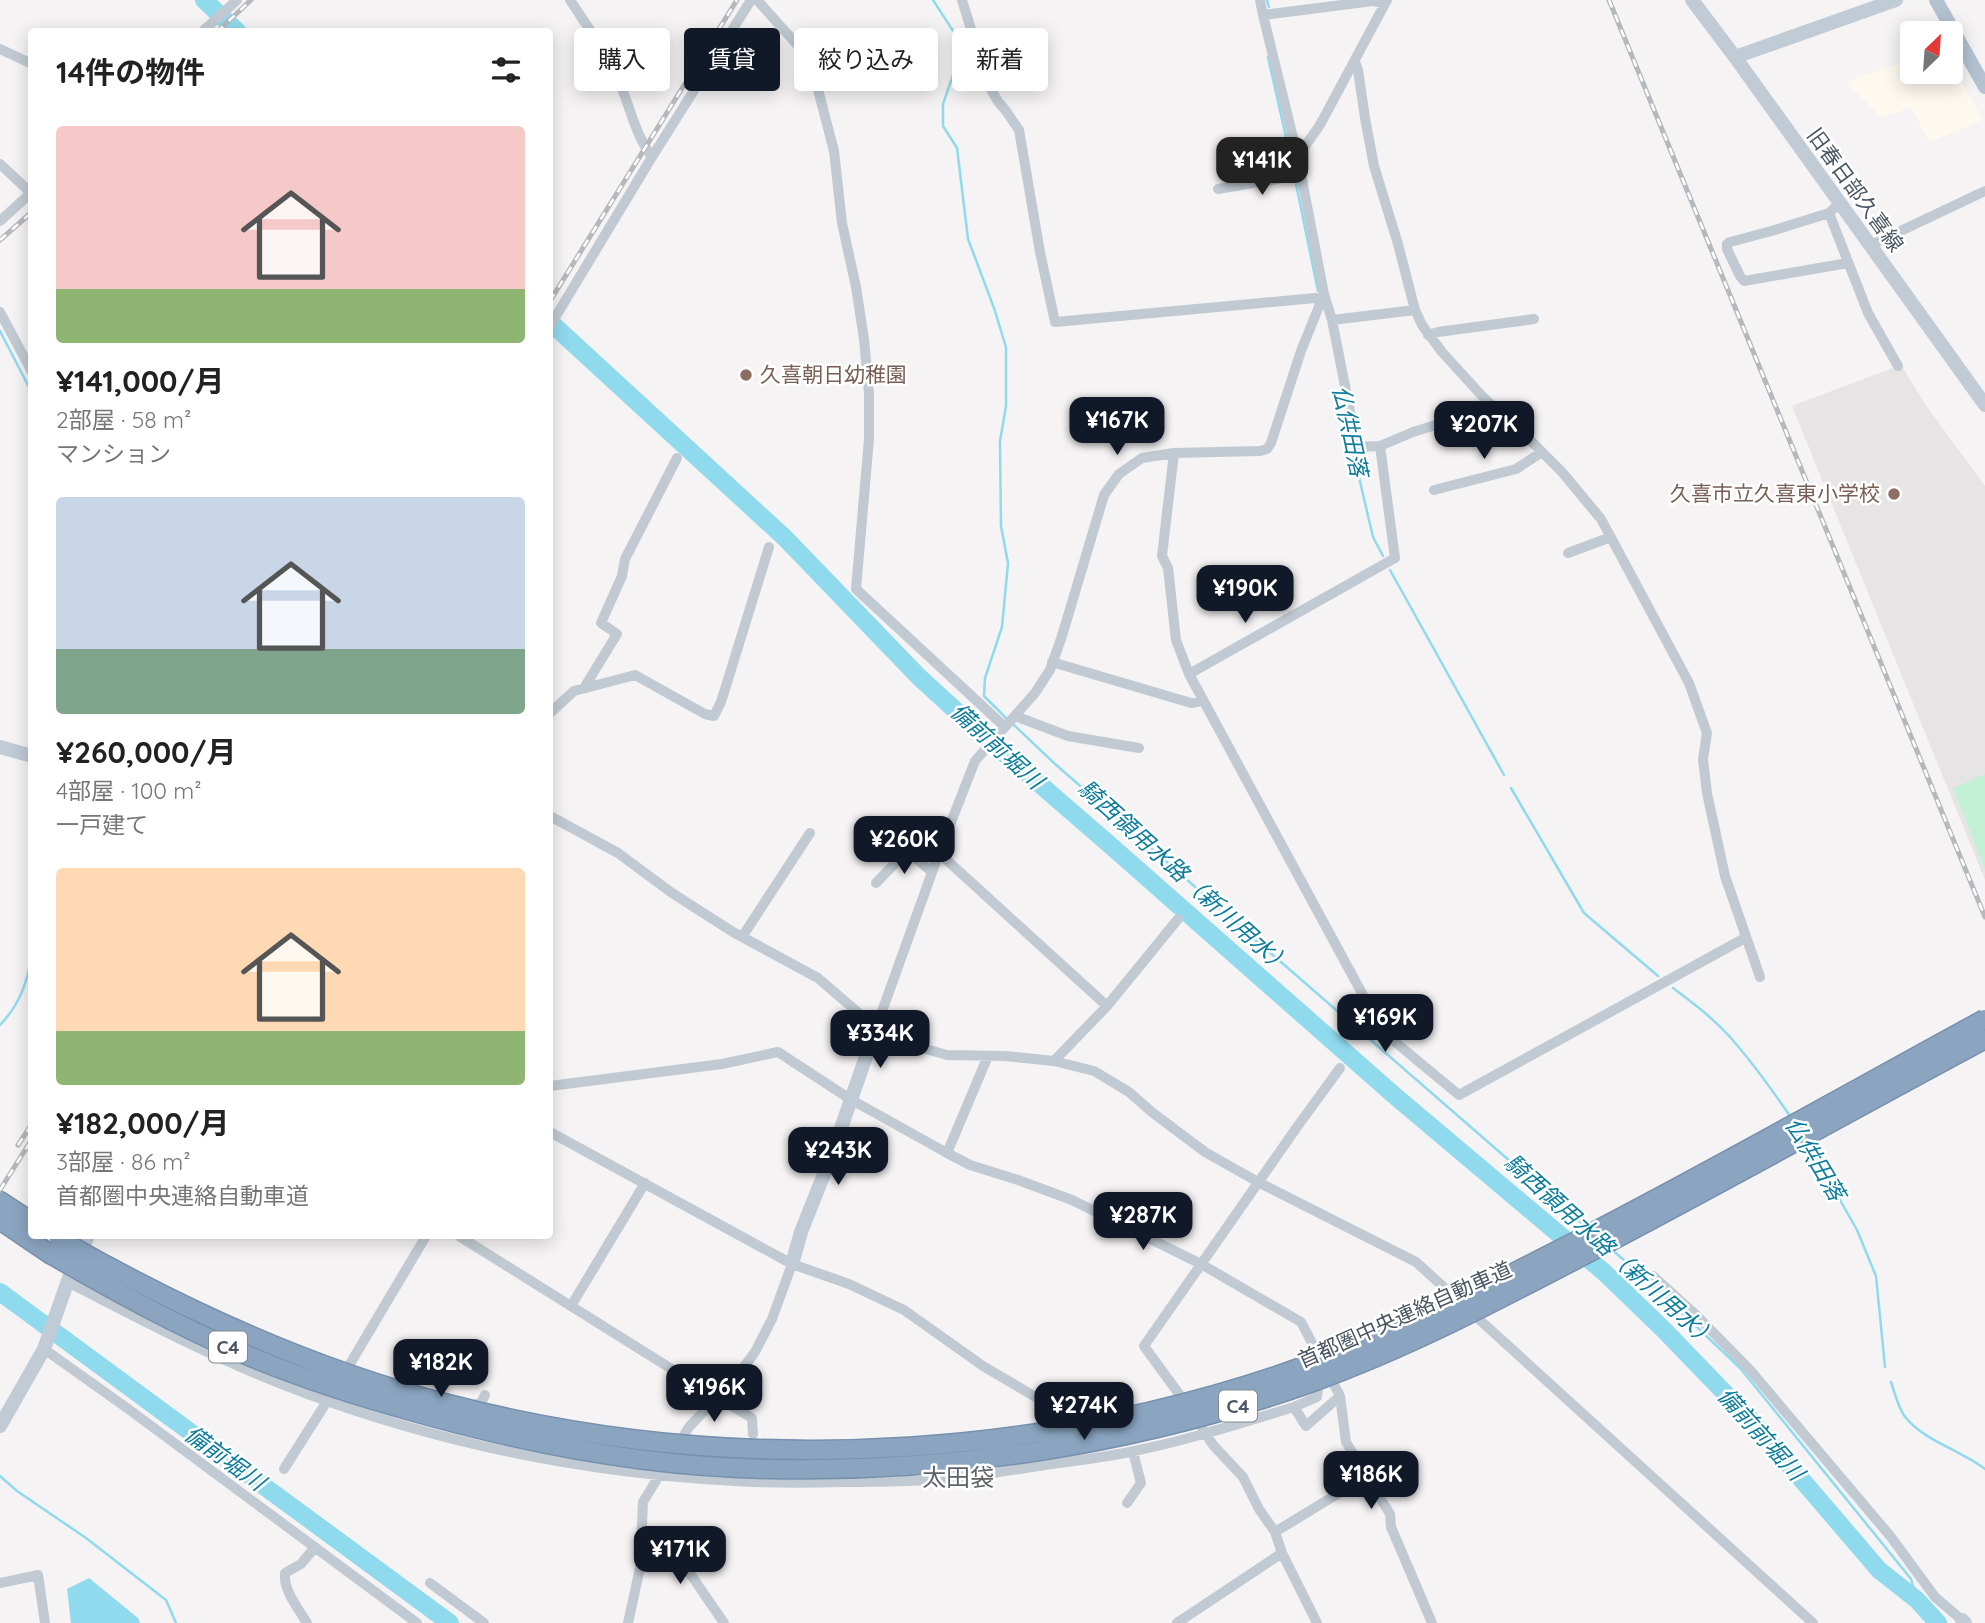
<!DOCTYPE html>
<html lang="ja">
<meta charset="utf-8">
<style>
body{margin:0;font-family:Quicksand,"Noto Sans JP",sans-serif;background:#f6f6f6;color:#222;height:100vh;display:flex;flex-direction:column;font-size:26px;white-space:nowrap}
*{box-sizing:border-box;margin:0}
p{font-size:23px;color:#767676}
.icon{flex:none;width:38px;height:38px;fill:none;stroke:currentColor;stroke-width:2;stroke-linecap:round;stroke-linejoin:round}
.map{position:relative;flex:1;overflow:hidden}
.sheet{position:absolute;left:28px;top:28px;width:525px;height:1211px;display:flex;flex-direction:column;background:#fff;border-radius:7px;box-shadow:0 4px 18px #0003}
.sheet>*{flex:none}
.banner{position:absolute;left:574px;top:28px;width:665px;height:63px;display:flex;gap:14px}
.needle{width:46px;rotate:25deg}
.tools{position:absolute;left:1900px;top:21px;display:grid;gap:14px}
.tools a{display:grid;place-items:center;width:63px;height:63px;border-radius:7px;background:#fff;box-shadow:0 4px 18px #0003;font-size:35px}
.price{position:absolute;translate:-50% -60px;padding:0 16px;border-radius:14px;background:#111827;color:#fff;font-size:23px;line-height:46px;filter:drop-shadow(0 2px 4px #0008)}
.price::after{content:'';position:absolute;left:50%;top:42px;width:21px;height:16px;margin-left:-10px;background:inherit;clip-path:polygon(0 0,100% 0,50% 100%)}
.price.current{background:#222;color:#fff}
ul{padding:0;list-style:none}
li{display:grid;align-content:center;gap:14px;height:371px;padding:0 28px}
li span{display:grid;place-items:center;height:217px;border-radius:7px;color:#555}
li>.icon{margin-inline-start:auto}
span .icon{width:126px;height:126px;fill:#fffc;stroke-width:1}
li b{font-size:30px}
h2{display:flex;justify-content:space-between;align-items:center;height:84px;padding:0 28px;font-size:30px}
.pill{padding:0 24px;border-radius:7px;background:#fff;box-shadow:0 4px 18px #0003;font-size:24px;line-height:63px}
.pill.current{background:#111827;color:#fff}
.map>svg:first-child{display:block}
.commercial{fill:#fdf9ef}
.education{fill:#e6e4e5}
.green{fill:#c3f1d5}
.water{fill:#90daee}
.lines{fill:none;stroke-linecap:round;stroke-linejoin:round}
.stream{stroke:#90daee;stroke-width:2.5}
.river{stroke:#90daee;stroke-width:18}
.highway-casing{stroke:#7690ad;stroke-width:21}
.street{stroke:#c1cad2;stroke-width:10}
.secondary{stroke:#c1cbd6;stroke-width:14}
.primary{stroke:#b3c2d1;stroke-width:14}
.highway{stroke:#8ba5c1;stroke-width:18}
.rail-casing{stroke:#b5b8bd;stroke-width:5}
.rail{stroke:#fff;stroke-width:2.5;stroke-dasharray:8;stroke-linecap:butt}
.highway-bridge-casing{stroke:#7690ad;stroke-width:21;stroke-linecap:butt}
.highway-bridge{stroke:#8ba5c1;stroke-width:18}
.education-dot{fill:#8d6e63;stroke:#fff;stroke-width:2.5}
.labels{text-anchor:middle;stroke-width:5;stroke-linejoin:round;paint-order:stroke}
.shield{fill:#fff;stroke:#808990;stroke-width:2}
.shield-label{font-size:19px;font-weight:bold;fill:#4a5661}
.street-label{font-size:21px;fill:#4a5661;stroke:#fff}
.education-label{font-size:21px;fill:#785e54;stroke:#fff;text-anchor:start}
.water-label{font-size:23px;font-style:italic;fill:#0c7c9b;stroke:#fff}
.quarter-label{font-size:24px;fill:#5f6368;stroke:#fff}
</style>
<div class="map">
<svg width="1985" height="1623" viewBox="0 0 1985 1623">
<rect width="100%" height="100%" fill="#f5f3f3"/>
<path class="commercial" d="M1913,59V72H1951V63L1983,120L1929,142L1911,107L1881,118L1846,82Z"/>
<path class="education" d="M1901,365L1927,407L1985,486V880L1792,406Z"/>
<path class="green" d="M1985,774V870L1953,788Z"/>
<path class="water" d="M89,1578L138,1618L140,1623H71L67,1589Z"/>
<g class="lines">
<path class="stream" d="M933,0L959,40L960,55L943,104V126L957,148L968,239L994,308L1006,347V406L1000,441L1001,526L1008,563L1002,627L985,678L984,696L1008,720
M1267,0L1269,7
M1268,57L1293,168
M1296,184L1318,291
M0,331L32,393
M1350,439L1373,537L1383,556
M1390,570L1504,775
M1013,724L1054,763L1251,936L1587,1228
M1511,788L1584,913L1658,976
M1673,988C1693,1003 1713,1018 1730,1037C1753,1063 1773,1091 1792,1119
M0,1025C20,1004 27,983 32,955
M1807,1142L1857,1230L1876,1276L1885,1367
M1610,1248L1654,1286L1741,1369L1911,1579L1917,1600
M1891,1382C1895,1393 1898,1409 1906,1418C1925,1441 1962,1451 1985,1469
M0,1476L17,1491L86,1538L166,1600L176,1623"/>
<path class="river" d="M204,0L238,32
M550,322L785,538L919,677L976,729L1110,845L1395,1096L1605,1273L1664,1330L1750,1419L1879,1570L1917,1600L1938,1623
M0,1292L450,1623"/>
<g class="highway-casing">
<path id="highway" d="M0,1201L32,1222
M0,1220L50,1254"/>
</g>
<path class="street" d="M570,0C587,26 606,52 619,81C630,107 635,134 652,157
M757,0L810,59L834,151L842,223L856,287L864,339L869,393V439L856,589L1005,727
M962,0L988,84L997,100L1006,111L1019,130L1040,252L1055,322L1315,298L1321,299
M1260,0L1263,15L1373,1L1385,4
M1263,15L1298,158
M202,32L237,0
M0,49L32,64
M1355,62L1358,70L1365,118L1374,166L1398,244L1415,310L1422,325L1442,352L1483,397L1534,444L1562,472L1601,519L1689,683L1707,733L1703,759L1707,793L1725,876L1760,977
M0,164L31,193
M1218,189L1300,175
M1839,204L1829,213L1868,313L1898,366
M1829,213L1775,230L1730,242L1727,244V249L1740,276L1744,281L1848,263
M0,221L32,192
M1869,246L1985,191
M1324,294L1332,320L1357,447L1380,446L1413,432L1494,407
M0,312L32,372
M1332,320L1415,310
M550,326L652,157L751,0
M1428,335L1438,332L1534,319
M1174,453L1162,556L1168,568L1176,640L1189,674L1395,558L1380,446
M1434,490L1516,469L1542,452
M1568,553L1611,537
M1052,662L1191,703L1203,701
M1189,674L1383,1032L1459,1095L1745,938
M584,688L617,634L601,623L622,576L625,559L677,458
M550,713L574,691L635,675L705,714L714,716L721,702L769,547
M1015,716L1068,736L1139,748
M550,816L618,853L672,893L733,932L818,978L876,1028L901,1042L947,1055L1005,1056L1054,1061L1094,1071L1129,1092L1153,1113L1205,1152L1258,1182L1416,1262L1813,1623
M939,853L1107,1006
M876,883L907,851L932,872
M742,937L810,833
M876,1028L939,853L975,761L1035,693L1050,670L1062,636L1104,495L1119,474L1142,458L1174,453L1260,451L1267,449L1271,443L1301,351L1324,294L1298,159C1303,146 1314,135 1321,123L1387,0
M1054,1061L1107,1006L1178,919
M550,1086L722,1064L778,1052L850,1099L947,1153L988,1056
M550,1132L792,1264L849,1284L904,1310L983,1366L1044,1402L1051,1417
M947,1153L970,1165L1018,1180L1072,1200L1201,1264L1301,1322L1340,1396L1346,1442L1390,1514L1391,1527L1432,1623
M459,1236L718,1398L752,1418L753,1434
M1653,1276L1697,1316L1750,1370L1891,1537L1935,1597L1962,1620
M68,1282C145,1322 223,1363 305,1393C442,1444 588,1473 734,1481C770,1483 807,1483 843,1482C879,1482 915,1482 951,1478C985,1475 1019,1469 1052,1464C1080,1460 1107,1457 1134,1451C1188,1440 1241,1423 1294,1407
M571,1306L645,1183
M44,1349L127,1408L417,1623
M344,1374L426,1236
M1324,1380L1318,1388L1317,1397L1294,1407L1306,1426L1340,1396
M469,1406L481,1403L485,1395
M284,1469L329,1398
M1127,1503L1141,1483L1133,1452
M1275,1532L1367,1476
M642,1538L687,1569L724,1623
M0,1583L38,1575L45,1623
M430,1583L484,1623
M307,1623C298,1608 283,1590 285,1573L301,1564L315,1547
M628,1623L640,1568L643,1502L689,1427L738,1375L755,1352L772,1319L792,1264
M1177,1623L1282,1553
M1317,1623L1282,1553L1275,1532L1259,1509L1243,1477L1213,1445L1187,1405L1144,1346L1297,1127L1340,1068"/>
<path class="secondary" d="M1692,0L1735,57L1985,405
M1735,57L1896,0
M0,747L32,756
M792,1264L801,1232L832,1154L876,1028
M0,1426L44,1349L71,1272L88,1236
M1962,1620L1965,1623"/>
<path class="primary" d="M1936,0L1985,87"/>
<use href="#highway" class="highway"/>
<g class="rail-casing">
<path id="rail" d="M1609,0L1985,917
M217,32L251,0
M0,240L32,212
M550,301L737,0
M18,1145L32,1124
M0,1190L32,1139"/>
</g>
<use href="#rail" class="rail"/>
<g class="highway-bridge-casing">
<path id="highway-bridge" d="M59,1239C181,1309 311,1369 448,1404C745,1481 1077,1461 1362,1344C1435,1314 1505,1277 1576,1241C1714,1170 1849,1093 1985,1019
M50,1254C113,1290 177,1326 244,1354C298,1377 354,1395 411,1411C527,1444 648,1467 769,1469C952,1473 1138,1444 1310,1383C1408,1348 1500,1299 1592,1251C1724,1182 1854,1109 1985,1039"/>
</g>
<use href="#highway-bridge" class="highway-bridge"/>
</g>
<g class="education-dot">
<circle cx="746" cy="375" r="7"/>
<circle cx="1894" cy="494" r="7"/>
</g>
<g class="labels">
<g class="shield">
<rect x="209" y="1331.5" width="38" height="31" rx="5"/>
<rect x="1219" y="1390.5" width="38" height="31" rx="5"/>
</g>
<g class="shield-label">
<text x="228" y="1354">C4</text>
<text x="1238" y="1413">C4</text>
</g>
<g class="street-label">
<text transform="translate(1855 190) rotate(54)" y="7">旧春日部久喜線</text>
<text transform="translate(1405 1315) rotate(-24)" y="7">首都圏中央連絡自動車道</text>
</g>
<g class="education-label">
<text x="760" y="382">久喜朝日幼稚園</text>
<text x="1880" y="501" text-anchor="end">久喜市立久喜東小学校</text>
</g>
<g class="water-label">
<text transform="translate(1350 431) rotate(78)" y="8">仏供田落</text>
<text transform="translate(997 746) rotate(42)" y="8">備前前堀川</text>
<text transform="translate(1185 877) rotate(42)" y="8">騎西領用水路（新川用水）</text>
<text transform="translate(1815 1159) rotate(59)" y="8">仏供田落</text>
<text transform="translate(1611 1251) rotate(42)" y="8">騎西領用水路（新川用水）</text>
<text transform="translate(1761 1434) rotate(48)" y="8">備前前堀川</text>
<text transform="translate(225 1458) rotate(36)" y="8">備前堀川</text>
</g>
<g class="quarter-label">
<text x="958" y="1486">太田袋</text>
</g>
</g>
</svg>
<div class="tools">
<a><svg class="needle" viewBox="-14 -14 28 28"><path d="M0-13l5 13h-10z" fill="#e53935"/><path d="M0 13l5-13h-10z" fill="#767676"/></svg></a>
</div>
<b class="price current" style="left:1262px;top:197px">¥141K</b>
<b class="price" style="left:1117px;top:457px">¥167K</b>
<b class="price" style="left:1484px;top:461px">¥207K</b>
<b class="price" style="left:1245px;top:625px">¥190K</b>
<b class="price" style="left:904px;top:876px">¥260K</b>
<b class="price" style="left:1385px;top:1054px">¥169K</b>
<b class="price" style="left:880px;top:1070px">¥334K</b>
<b class="price" style="left:838px;top:1187px">¥243K</b>
<b class="price" style="left:1143px;top:1252px">¥287K</b>
<b class="price" style="left:441px;top:1399px">¥182K</b>
<b class="price" style="left:714px;top:1424px">¥196K</b>
<b class="price" style="left:1084px;top:1442px">¥274K</b>
<b class="price" style="left:1371px;top:1511px">¥186K</b>
<b class="price" style="left:680px;top:1586px">¥171K</b>
<div class="banner">
<a class="pill">購入</a>
<a class="pill current">賃貸</a>
<a class="pill">絞り込み</a>
<a class="pill">新着</a>
</div>
<section class="sheet">
<h2>14件の物件<svg class="icon" aria-label="filters" viewBox="0 0 24 24"><path d="M4 7h16M4 17h16"/><circle cx="9" cy="7" r="2"/><circle cx="15" cy="17" r="2"/></svg></h2>
<ul>
<li><span style="background:linear-gradient(#f6c9c9 75%,#8fb573 0)"><svg class="icon" aria-label="home" viewBox="0 0 24 24"><path d="M3 11l9-7 9 7M6 9v11h12V9"/></svg></span><div><b>¥141,000/月</b><p>2部屋 · 58 m²</p><p>マンション</p></div></li>
<li><span style="background:linear-gradient(#c9d6e8 70%,#7fa58c 0)"><svg class="icon" aria-label="home" viewBox="0 0 24 24"><path d="M3 11l9-7 9 7M6 9v11h12V9"/></svg></span><div><b>¥260,000/月</b><p>4部屋 · 100 m²</p><p>一戸建て</p></div></li>
<li><span style="background:linear-gradient(#ffd9b3 75%,#8fb573 0)"><svg class="icon" aria-label="home" viewBox="0 0 24 24"><path d="M3 11l9-7 9 7M6 9v11h12V9"/></svg></span><div><b>¥182,000/月</b><p>3部屋 · 86 m²</p><p>首都圏中央連絡自動車道</p></div></li>
</ul>
</section>
</div>
